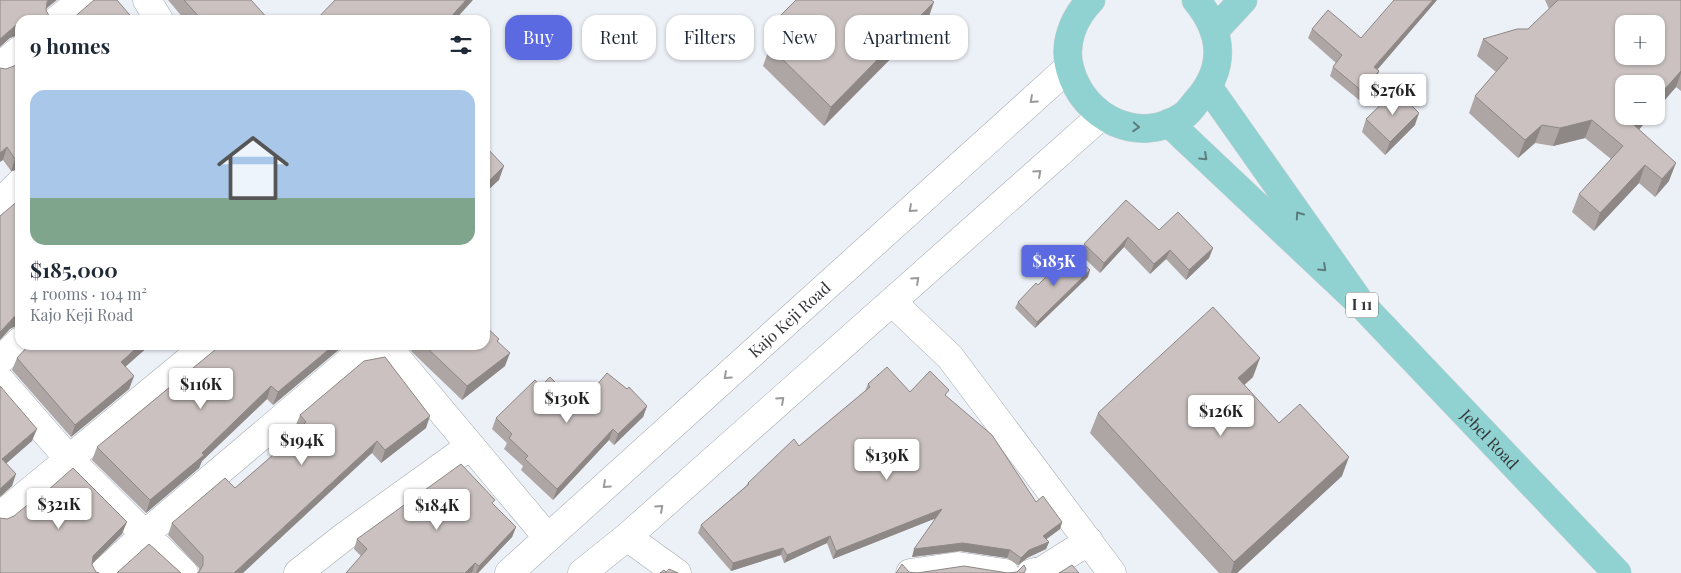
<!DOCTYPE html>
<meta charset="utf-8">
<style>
body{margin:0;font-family:"Playfair Display",serif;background:#f2f2f3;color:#1f2937;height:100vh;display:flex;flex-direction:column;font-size:19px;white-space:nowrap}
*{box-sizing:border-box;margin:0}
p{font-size:16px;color:#747a83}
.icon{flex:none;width:28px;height:28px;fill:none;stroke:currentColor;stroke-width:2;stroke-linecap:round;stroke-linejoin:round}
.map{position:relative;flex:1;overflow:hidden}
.drawer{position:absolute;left:15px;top:15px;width:475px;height:335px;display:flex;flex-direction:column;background:#fff;border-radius:15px;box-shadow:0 1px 4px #0004}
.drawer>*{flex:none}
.guide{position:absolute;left:505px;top:15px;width:475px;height:45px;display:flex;gap:10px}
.tools{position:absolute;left:1615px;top:15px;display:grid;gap:10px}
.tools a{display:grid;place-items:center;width:50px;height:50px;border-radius:10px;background:#fff;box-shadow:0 1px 4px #0004;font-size:25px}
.price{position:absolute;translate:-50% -42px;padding:0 11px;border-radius:5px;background:#fff;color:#222;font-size:16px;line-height:32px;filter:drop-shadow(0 1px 2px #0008)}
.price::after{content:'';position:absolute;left:50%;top:30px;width:15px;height:11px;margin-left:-8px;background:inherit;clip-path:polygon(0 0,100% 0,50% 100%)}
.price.selected{background:#5b6ae1;color:#fff}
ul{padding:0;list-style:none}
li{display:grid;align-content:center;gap:10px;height:265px;padding:0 15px}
li span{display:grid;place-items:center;height:155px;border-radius:15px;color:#555}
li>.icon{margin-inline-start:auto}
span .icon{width:90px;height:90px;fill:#fffc;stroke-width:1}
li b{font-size:21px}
h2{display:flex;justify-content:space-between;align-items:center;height:60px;padding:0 15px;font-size:21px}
.pill{padding:0 18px;border-radius:15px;background:#fff;box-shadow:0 1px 4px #0004;font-size:18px;line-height:45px}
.pill.selected{background:#5b6ae1;color:#fff}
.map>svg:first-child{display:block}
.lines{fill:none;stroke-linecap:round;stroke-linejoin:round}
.minor-casing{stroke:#a3a7ad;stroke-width:29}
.secondary-casing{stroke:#a3a7ad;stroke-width:29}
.primary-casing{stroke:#cecfcf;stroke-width:29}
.minor{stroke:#fff;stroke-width:28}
.secondary{stroke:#fff;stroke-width:28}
.primary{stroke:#8fd2d1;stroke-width:28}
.wall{fill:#aea6a5}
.shaded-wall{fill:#8d8786}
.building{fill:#cac1c0;stroke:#8d8786;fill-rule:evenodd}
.oneway{stroke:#9a9a9c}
.oneway2{stroke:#5d7c7d}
.labels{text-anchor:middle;stroke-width:4.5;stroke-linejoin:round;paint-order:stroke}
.shield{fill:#fff;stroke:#717274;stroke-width:1}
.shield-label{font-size:15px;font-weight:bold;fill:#343538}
.street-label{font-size:16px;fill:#343538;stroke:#fff}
</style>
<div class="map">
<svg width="1681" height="573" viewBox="0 0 1681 573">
<rect width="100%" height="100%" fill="#ecf0f7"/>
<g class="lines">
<g class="minor-casing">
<path id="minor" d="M147,0L159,20
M57,20L82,0
M0,66L20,50
M0,203L20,183
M892,302L950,357L1112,573
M386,345L548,538
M0,360L20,341
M0,380L68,458L184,573
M0,516L207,345
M627,537L677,573
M103,573L144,535L352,359L389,351
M298,573L345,536L470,446
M910,573L958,566L1005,573
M1031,573L1043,570L1089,541"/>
</g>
<g class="secondary-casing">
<g id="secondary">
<path id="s1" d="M509,573L1069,67"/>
<path d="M582,573L627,537L1101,116"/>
</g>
</g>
<g class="primary-casing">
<g id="primary">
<path d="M1091,0C1073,18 1063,44 1070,69C1083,118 1139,146 1183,116C1188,113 1192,107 1196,102C1226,69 1224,34 1196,0"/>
<path d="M1214,31L1243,0"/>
<path d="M1169,123L1362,305L1209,88"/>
<path id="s2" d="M1362,305L1617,573"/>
</g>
</g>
<use href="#minor" class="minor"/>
<use href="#secondary" class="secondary"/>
<use href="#primary" class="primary"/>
</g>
<path class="wall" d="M168,0H251L269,20H185Z
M1437,0L1377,70L1379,71L1375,81L1359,100L1330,76L1333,67L1336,63L1308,38L1312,29L1361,38Z
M1545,0H1681V91L1676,87L1656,110V84L1624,116H1651L1639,129L1669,181L1655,197L1639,183L1594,231L1572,212L1579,194L1611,159L1585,138L1553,146L1535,143L1518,158L1469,113L1475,96L1496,72L1477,56L1483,39L1528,29L1549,9Z
M927,22L824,126L763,66L770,46L766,43L773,23Z
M20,61V169L11,171L3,160L6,69L14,66Z
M1366,119L1415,125L1385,155L1362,132Z
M1159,230L1213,248L1209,258L1186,280L1166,259L1150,274L1124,247L1100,273L1080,254L1084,244Z
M1088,277L1035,328L1015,308L1018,302L1038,285Z
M499,339L498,341L505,366L462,400L413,353L406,345H485Z
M29,345H150L125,367L134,376L129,389L71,437L12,370L17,358Z
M221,345H348L342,347L273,405L267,399L202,461L199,468L146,513L92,460L97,447Z
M1253,377L1244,385L1279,423L1342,476L1237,573H1219L1090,433L1098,413Z
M868,384L910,392L947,397L1036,502L1062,522L1060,529L1046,539L1049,542L1046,549L1027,558L1018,565L1007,558L960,551L912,557L936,518L833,559L827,543L784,563L781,555L731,571L698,533L701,525L746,486L748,483L799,446L865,391Z
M541,386L579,406H647L643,417L614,445L609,440L553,500L521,470L523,466L504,449L507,443L492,429L496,418Z
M300,415L426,428L381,463L372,453L199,572V568L168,535L172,523L235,488L299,432L295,427Z
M493,505L516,527L512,537L478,573H346L361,556L354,549L357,539Z"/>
<path class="shaded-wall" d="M48,0H57L47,8L43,14Z
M466,0H473L455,20H448Z
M1433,0H1437L1371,77L1374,67Z
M934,2L927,22L824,126L831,107Z
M20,23V35H18L10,38L0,47V39L15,26Z
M1379,71L1375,81L1359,100L1362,91Z
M1681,71V73L1676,87L1656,110V99Z
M1419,113L1415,125L1385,155L1390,142Z
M1642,116H1651L1628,142L1634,125Z
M1592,120L1585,138L1553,146L1560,128Z
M1542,125L1535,143L1518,158L1525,140Z
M7,147L3,160L0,162V153Z
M20,157V169L11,171L15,159Z
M1676,163L1669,181L1655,197L1662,179Z
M1645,165L1639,183L1594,231L1600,213Z
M504,166L499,180L485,193V185Z
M1128,237L1124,247L1100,273L1104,263Z
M1213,248L1209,258L1186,280L1189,270Z
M1170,250L1166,259L1150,274L1154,264Z
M1090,270L1088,277L1035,328L1037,322Z
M20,314V326H16L10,329L0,340V332L14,317Z
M140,345H150L117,374L121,362Z
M334,345H348L342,347L273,405L278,392Z
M510,353L505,366L462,400L467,386Z
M1260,358L1253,377L1230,398L1238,378Z
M134,376L129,389L71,437L75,425Z
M271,386L267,399L202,461L199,468L146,513L150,500L202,453Z
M647,406L643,417L614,445L618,434Z
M430,416L426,428L381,463L385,450Z
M37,429L32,441L0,469L2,459Z
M613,429L609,440L553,500L557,489Z
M377,441L372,453L243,573H234Z
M1349,457L1342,476L1237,573H1231L1234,562Z
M16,474L12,486L0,497V489Z
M942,509L939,517L833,559L836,551Z
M127,522L122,534L88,568L93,556Z
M1062,522L1060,529L1040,544L1043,536Z
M516,527L512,537L478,573H476L479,566Z
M830,536L827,543L784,563L787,555Z
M1049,542L1046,549L1027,558L1018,565L1021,558L1029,550Z
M963,543L1010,550L1007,558L960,551L912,557L914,549Z
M783,548L781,555L731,571L733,563Z
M475,563L472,573H465Z"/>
<path class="building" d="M0,0H48L47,2L46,10L50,18L53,20H20V23L15,26L0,39Z
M94,0H117L134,20H71Z
M184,0H251L269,20H200L201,19Z
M335,0H466L448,20H316Z
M796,0H931L934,2L831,107L770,47L783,33L773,23Z
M1394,0H1433L1374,67L1379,71L1362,91L1333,67L1342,55L1312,29L1328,10L1361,38Z
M1558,0H1681V71L1656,99V84H1624V116H1642L1634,125L1676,163L1662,179L1645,165L1600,213L1579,194L1623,146L1592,120L1560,128L1542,125L1525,140L1475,96L1508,58L1483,39L1517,29H1528ZM1624,24H1656V56H1624Z
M292,16L296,20H288Z
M20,61V157L15,159L7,147L0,153V68L6,69L14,66Z
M1396,90L1419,113L1390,142L1366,119Z
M485,146L504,166L485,185Z
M20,199V314L14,317L0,332V216Z
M1126,200L1159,230L1178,212L1213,248L1189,270L1170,250L1154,264L1128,237L1104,263L1084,244Z
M1070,252L1090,270L1037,322L1018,302L1036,283L1038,285Z
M1213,307L1260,358L1238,378L1279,423L1300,404L1349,457L1234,562L1098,413Z
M485,326L499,339L497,341L510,353L467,386L424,345H485Z
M29,345H140L121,362L134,376L75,425L17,358Z
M221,345H334L278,392L271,386L202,453L204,455L150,500L97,447Z
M385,357L430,416L385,450L377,441L234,573H197L199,572L203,565V556L172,523L225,478L235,488L303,429L301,427L306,422L300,415L364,361Z
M887,367L910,392L930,371L949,390L945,395L992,435L1036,502L1043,496L1062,522L1043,536L1049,542L1029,550L1021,558L1010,550L963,543L914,549L942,509L836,551L830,536L787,555L783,548L733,563L701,525L749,484L748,483L794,439L799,446L870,387L868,384Z
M607,373L627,389L629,387L647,406L618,434L613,429L557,489L525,459L528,456L509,438L512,434L496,418L535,380L541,386L550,377L579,406Z
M0,386L37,429L2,459L16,474L0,489Z
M461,464L495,500L492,503L516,527L479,566L475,563L465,573H346L367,549L357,539Z
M73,468L127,522L93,556L92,565L96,572L99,573H0V518L7,519L14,516L37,497L39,498Z
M149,544L181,573H117L118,572Z
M902,564L909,572L917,573L964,566L1008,573L1017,572L1024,565L1026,569L1024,573H896Z
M1072,565L1079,573H1059Z
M669,569L678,573H660L664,570L666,572Z"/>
<defs><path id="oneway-chevron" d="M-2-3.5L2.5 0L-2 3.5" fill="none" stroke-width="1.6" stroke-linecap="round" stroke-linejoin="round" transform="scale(1.25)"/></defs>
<g class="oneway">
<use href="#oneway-chevron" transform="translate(1033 100) rotate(138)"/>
<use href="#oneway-chevron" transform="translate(1038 173) rotate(-42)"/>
<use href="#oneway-chevron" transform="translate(912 209) rotate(138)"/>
<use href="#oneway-chevron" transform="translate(916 280) rotate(-42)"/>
<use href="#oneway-chevron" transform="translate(727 376) rotate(138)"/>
<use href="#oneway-chevron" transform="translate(781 400) rotate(-42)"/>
<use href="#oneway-chevron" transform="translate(606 485) rotate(138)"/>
<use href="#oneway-chevron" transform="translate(660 508) rotate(-42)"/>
</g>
<g class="oneway2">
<use href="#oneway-chevron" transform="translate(1136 127) rotate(4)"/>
<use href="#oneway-chevron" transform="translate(1204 157) rotate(43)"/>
<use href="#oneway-chevron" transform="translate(1299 215) rotate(-125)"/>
<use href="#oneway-chevron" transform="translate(1323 268) rotate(43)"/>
</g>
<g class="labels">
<rect class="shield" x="1346" y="292.5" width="32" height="25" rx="4"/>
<g class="shield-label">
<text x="1362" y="310">I 11</text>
</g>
<g class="street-label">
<text dy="6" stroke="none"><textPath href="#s1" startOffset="378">Kajo Keji Road</textPath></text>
<text dy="6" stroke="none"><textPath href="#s2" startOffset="185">Jebel Road</textPath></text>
</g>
</g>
</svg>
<div class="tools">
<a>+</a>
<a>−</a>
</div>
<b class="price" style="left:1393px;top:116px">$276K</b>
<b class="price selected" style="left:1054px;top:287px">$185K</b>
<b class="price" style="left:201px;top:410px">$116K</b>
<b class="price" style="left:567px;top:424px">$130K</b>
<b class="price" style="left:1221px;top:437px">$126K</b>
<b class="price" style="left:302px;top:466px">$194K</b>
<b class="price" style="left:887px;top:481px">$139K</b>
<b class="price" style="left:59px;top:530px">$321K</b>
<b class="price" style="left:437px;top:531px">$184K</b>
<div class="guide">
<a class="pill selected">Buy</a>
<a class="pill">Rent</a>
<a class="pill">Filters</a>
<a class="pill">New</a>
<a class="pill">Apartment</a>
</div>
<section class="drawer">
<h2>9 homes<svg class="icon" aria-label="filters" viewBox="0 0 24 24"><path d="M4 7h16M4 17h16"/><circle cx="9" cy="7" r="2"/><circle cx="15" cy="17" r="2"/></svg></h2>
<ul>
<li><span style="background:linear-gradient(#a9c7e8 70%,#7fa58c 0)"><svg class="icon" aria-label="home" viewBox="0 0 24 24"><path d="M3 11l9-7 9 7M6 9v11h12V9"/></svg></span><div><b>$185,000</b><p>4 rooms · 104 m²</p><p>Kajo Keji Road</p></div></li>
</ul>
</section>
</div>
